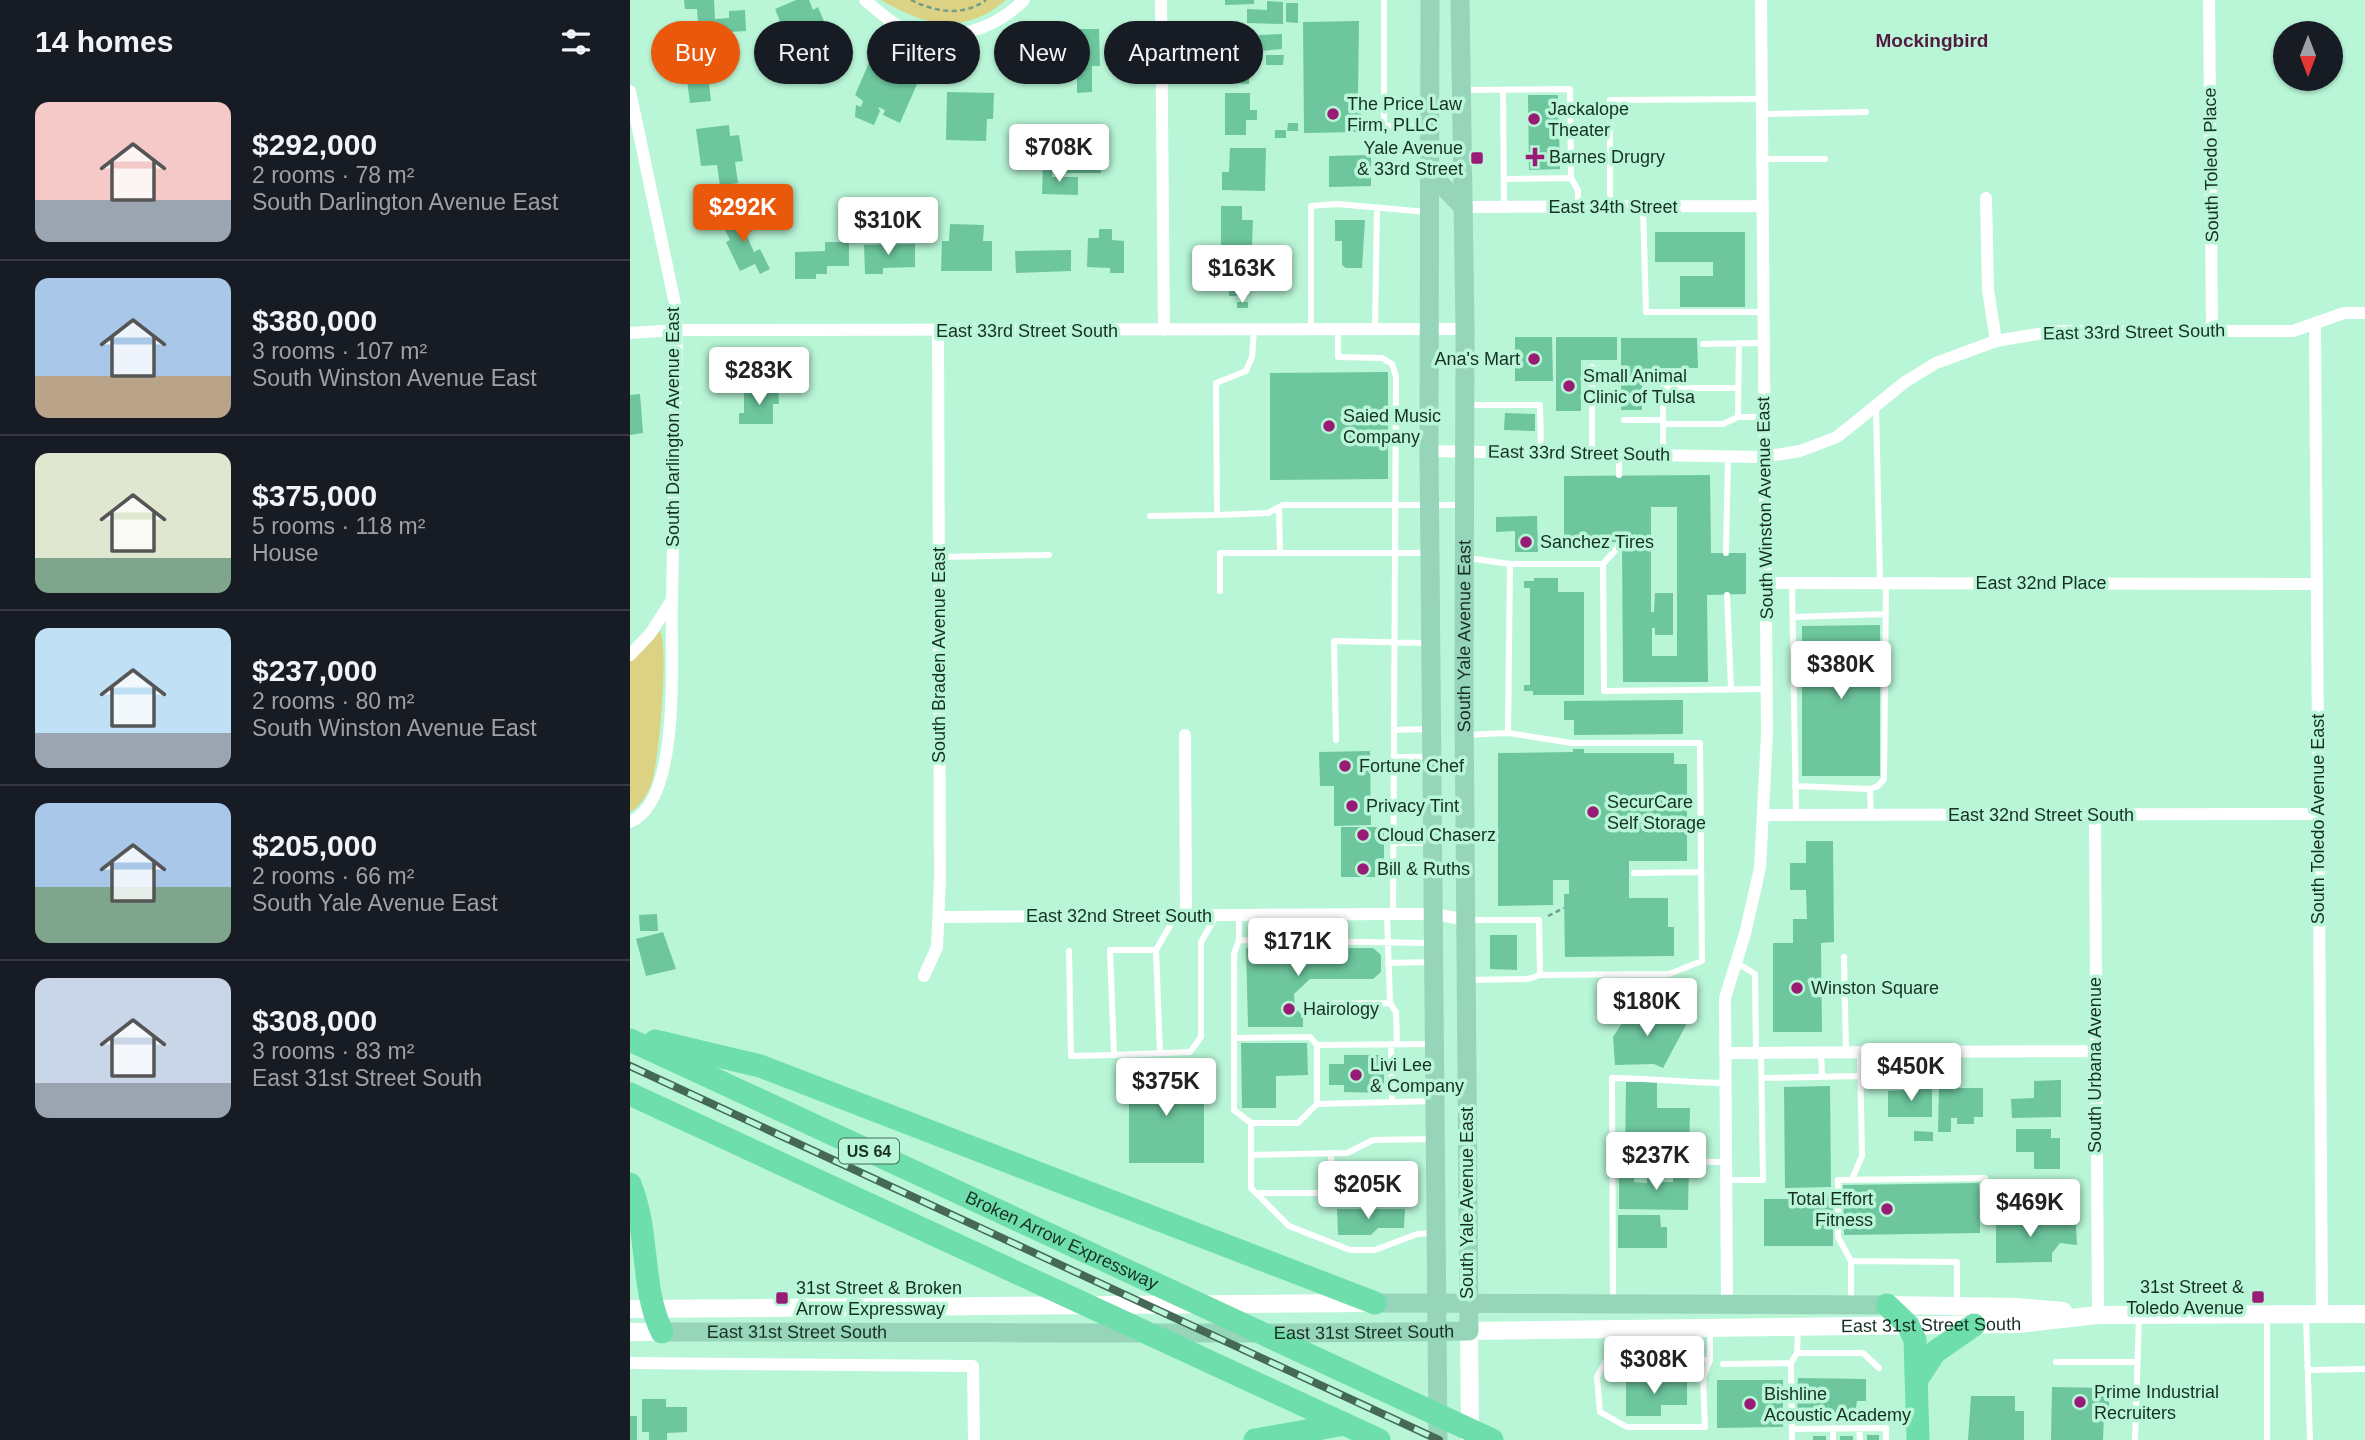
<!DOCTYPE html>
<meta charset="utf-8">
<style>
body{margin:0;font-family:Helvetica,sans-serif;background:#20242c;color:#f1f3f6;height:100vh;display:flex;flex-direction:column;font-size:26px;white-space:nowrap}
*{box-sizing:border-box;margin:0}
p{font-size:23px;color:#9ea1a6}
.icon{flex:none;width:38px;height:38px;fill:none;stroke:currentColor;stroke-width:2;stroke-linecap:round;stroke-linejoin:round}
.map{position:relative;flex:1;overflow:hidden}
.drawer{display:flex;flex-direction:column;background:#171b24;width:630px}
.drawer>*{flex:none}
.top-card{position:absolute;left:21px;top:21px;width:665px;height:63px;display:flex;gap:14px}
.needle{width:46px;rotate:180deg}
.buttons{position:absolute;left:1643px;top:21px;display:grid;gap:14px}
.buttons a{display:grid;place-items:center;width:70px;height:70px;border-radius:50%;background:#171b24;box-shadow:0 2px 5px #0004;font-size:35px}
.price{position:absolute;translate:-50% -60px;padding:0 16px;border-radius:7px;background:#fff;color:#222;font-size:23px;line-height:46px;filter:drop-shadow(0 2px 4px #0008)}
.price::after{content:'';position:absolute;left:50%;top:42px;width:21px;height:16px;margin-left:-10px;background:inherit;clip-path:polygon(0 0,100% 0,50% 100%)}
.price.active{background:#ea580c;color:#fff}
ul{padding:0;list-style:none}
li{display:flex;align-items:center;gap:21px;height:175px;padding:0 35px}
li+li{border-top:2px solid #363941}
li span{display:grid;place-items:center;flex:none;width:196px;height:140px;border-radius:14px;color:#555}
li>.icon{margin-inline-start:auto}
span .icon{width:84px;height:84px;fill:#fffc;stroke-width:1}
li b{font-size:30px}
h2{display:flex;justify-content:space-between;align-items:center;height:84px;padding:0 35px;font-size:30px}
.chip{padding:0 24px;border-radius:32px;background:#171b24;box-shadow:0 2px 5px #0004;font-size:24px;line-height:63px}
.chip.active{background:#ea580c;color:#fff}
main{display:flex;flex:1;min-height:0}
.map>svg:first-child{display:block}
.green{fill:#dcd283}
.water{fill:#d68dba;stroke:#9d718d;stroke-width:2}
.building{fill:#6dc69d;fill-rule:evenodd}
.lines{fill:none;stroke-linecap:round;stroke-linejoin:round}
.path{stroke:#719e88;stroke-width:2.5;stroke-dasharray:5 3.5;stroke-linecap:butt}
.service{stroke:#fff;stroke-width:6}
.minor{stroke:#fff;stroke-width:12}
.secondary{stroke:#fff;stroke-width:18}
.primary{stroke:#97d5ba;stroke-width:19}
.motorway{stroke:#6edead;stroke-width:23}
.rail-casing{stroke:#456857;stroke-width:8}
.rail{stroke:#b9f6d7;stroke-width:5;stroke-dasharray:16;stroke-linecap:butt}
.poi-dot{fill:#981c75;stroke:#b9f6d7;stroke-width:2.5}
.labels{text-anchor:middle;stroke-width:7;stroke-linejoin:round;paint-order:stroke}
.shield{fill:#b9f6d7;stroke:#486b5a;stroke-width:2}
.shield-label{font-size:16px;font-weight:bold;fill:#173024}
.poi-label{font-size:18px;fill:#173024;stroke:#b9f6d7;text-anchor:start}
.street-label{font-size:18px;fill:#173024;stroke:#b9f6d7}
.neighbourhood-label{font-size:19px;font-weight:bold;fill:#541941;stroke:#b9f6d7}
</style>
<main>
<section class="drawer">
<h2>14 homes<svg class="icon" aria-label="filters" viewBox="0 0 24 24"><path d="M4 7h16M4 17h16"/><circle cx="9" cy="7" r="2"/><circle cx="15" cy="17" r="2"/></svg></h2>
<ul>
<li><span style="background:linear-gradient(#f6c9c9 70%,#9aa5b1 0)"><svg class="icon" aria-label="home" viewBox="0 0 24 24"><path d="M3 11l9-7 9 7M6 9v11h12V9"/></svg></span><div><b>$292,000</b><p>2 rooms · 78 m²</p><p>South Darlington Avenue East</p></div></li>
<li><span style="background:linear-gradient(#a9c7e8 70%,#b9a48a 0)"><svg class="icon" aria-label="home" viewBox="0 0 24 24"><path d="M3 11l9-7 9 7M6 9v11h12V9"/></svg></span><div><b>$380,000</b><p>3 rooms · 107 m²</p><p>South Winston Avenue East</p></div></li>
<li><span style="background:linear-gradient(#dfe7d0 75%,#7fa58c 0)"><svg class="icon" aria-label="home" viewBox="0 0 24 24"><path d="M3 11l9-7 9 7M6 9v11h12V9"/></svg></span><div><b>$375,000</b><p>5 rooms · 118 m²</p><p>House</p></div></li>
<li><span style="background:linear-gradient(#bfe0f5 75%,#9aa5b1 0)"><svg class="icon" aria-label="home" viewBox="0 0 24 24"><path d="M3 11l9-7 9 7M6 9v11h12V9"/></svg></span><div><b>$237,000</b><p>2 rooms · 80 m²</p><p>South Winston Avenue East</p></div></li>
<li><span style="background:linear-gradient(#a9c7e8 60%,#7fa58c 0)"><svg class="icon" aria-label="home" viewBox="0 0 24 24"><path d="M3 11l9-7 9 7M6 9v11h12V9"/></svg></span><div><b>$205,000</b><p>2 rooms · 66 m²</p><p>South Yale Avenue East</p></div></li>
<li><span style="background:linear-gradient(#c9d6e8 75%,#9aa5b1 0)"><svg class="icon" aria-label="home" viewBox="0 0 24 24"><path d="M3 11l9-7 9 7M6 9v11h12V9"/></svg></span><div><b>$308,000</b><p>3 rooms · 83 m²</p><p>East 31st Street South</p></div></li>
</ul>
</section>
<div class="map">
<svg width="1735" height="1440" viewBox="0 0 1735 1440">
<rect width="100%" height="100%" fill="#b9f6d7"/>
<path class="green" d="M251,0H376C333,36 296,26 251,0Z
M30,631C39,646 29,760 22,782C18,793 11,806 0,812V662Z"/>
<path class="water" d="M127,209L137,213V221L118,218V211Z"/>
<path class="building" d="M54,0H84L85,19L99,18V11L115,10L116,31L80,33L79,22H68L67,9H55Z
M166,0H179L183,10L188,7L196,26L150,45L143,29L152,26L145,9Z
M595,0H624V4L595,5Z
M637,1L653,2V24L617,23V9L637,10Z
M656,3H668V23L656,22Z
M729,21L728,97H731V132L674,133L673,22Z
M447,29H469L470,66H462V92L447,93V70H431V79H418L417,51L430,50V56L447,55Z
M652,34V49L630,51L629,35Z
M591,44H625V65H619V84L595,83V74H591Z
M81,47L84,83L79,84L81,101L60,103L53,50Z
M636,55H654L653,65H636Z
M241,58L278,74L276,79L287,84L270,123L253,115L255,110L248,107L250,111L244,125L225,117L226,105L231,107L233,101L225,95Z
M317,92L364,93L363,119H357L356,141L316,140Z
M595,93H620V110H627V120H616V135H595Z
M898,95H928L930,169L899,170Z
M658,123H668V131H657Z
M99,125L100,136L109,135L113,161L105,162L108,183L90,186L87,165L71,166L66,129Z
M471,128V173H431L430,129Z
M645,130H656V138H645Z
M600,148H636L635,191L592,190V172H599Z
M741,155V186L699,187V156Z
M413,167H423L422,177H448V195L412,194Z
M591,206H612V220H623L622,246H591Z
M112,211L122,231L116,234L124,252L130,249L140,269L130,274L125,264L110,271L96,242L100,240L91,222Z
M705,220H735L732,268H716L712,265V241H705Z
M320,224L354,225L353,241H362V271H311L312,241H319Z
M469,229H482V240L494,241V273H480V268L457,267L458,238H469Z
M1025,232H1115V307H1050V276H1083V262H1025Z
M195,242H219V266H197V274H186V279H165V252L195,251Z
M285,244V267L253,268V274H235L234,245Z
M441,250V271L386,273L385,251Z
M594,259H627L628,271L618,272V296H599V272H594Z
M607,302H618V308H607Z
M885,337H922L923,381H885Z
M926,337H987V360H951V411H926Z
M991,338H1067L1068,368H1023V376H1012V410H991Z
M758,372V479L640,480V373Z
M148,389L149,404H143V424H109V413H114V390Z
M10,394L13,433L0,435V395Z
M875,413L905,414V431L874,430Z
M1080,475L1081,553H1116V594L1077,595L1078,682H993L992,542L934,543V476ZM1021,507H1047V656H1022V628H1025V635H1043V593H1025L1024,612H1021Z
M907,516L908,552H885V531L866,532V517Z
M904,578H928V592H954V695H903V691H894V685H900V588H894V581H904Z
M1250,625V776H1172V626Z
M1053,700V734L944,735V720H934V701Z
M943,749H954V753H1044V764H1057V861H999V898H1038V927H1044V956L935,957L934,894H939V880H923V905L868,906V753L943,752Z
M740,751L741,825L704,826V786H690L689,752Z
M711,827H754V877H711Z
M1176,841H1203L1204,942L1191,943L1192,1032H1143V943H1163V919H1177L1176,890H1160V863H1176Z
M27,914L28,931H10L9,915Z
M33,932L46,969L16,976L6,939Z
M860,935H887V970L860,969Z
M616,948H743L751,955V972L743,979H680L664,994L665,1008L673,1016V1027H618Z
M1011,1005L1021,1012L1025,1006L1056,1025L1033,1068L1024,1064L985,1065L983,1037L998,1014L1001,1011L1006,1014Z
M611,1043H677L678,1075L646,1076V1108H612Z
M714,1055H754V1093L714,1092V1085H699V1064H714Z
M499,1073H574V1163H499Z
M1431,1080V1117L1382,1118L1381,1099L1404,1098V1081Z
M996,1082H1027V1108H1060L1059,1158L995,1157Z
M1200,1086L1201,1187L1155,1188L1154,1087Z
M1276,1087H1302V1117H1258V1091L1277,1090Z
M1309,1088H1353V1117H1344V1124H1327V1118H1321V1132H1308Z
M1386,1129H1421V1138H1430V1169H1404V1152H1386Z
M1284,1131L1303,1132V1141H1284Z
M1043,1164H1059L1058,1210L989,1209V1177L1004,1178V1182L1017,1183V1176H1032V1182H1043Z
M1349,1183L1350,1233L1214,1235L1213,1185Z
M1163,1195H1203V1246H1134V1199H1163Z
M707,1209H775L774,1228H748L741,1235H708Z
M988,1215H1030L1031,1227H1037V1248H988Z
M1366,1216H1412V1225H1446L1447,1245L1430,1243L1422,1253V1262L1366,1263Z
M1168,1378L1236,1379V1401H1227L1224,1421H1167Z
M996,1380L1057,1381V1405H1031V1416H996Z
M1087,1380H1153V1427L1087,1428Z
M1422,1387L1479,1388V1415H1474L1473,1440H1421Z
M1341,1396H1385V1411H1394V1440H1338Z
M12,1399H36V1407H57V1432L37,1433V1440H19V1432H12Z
M0,1416H7V1440H0Z
M1237,1435H1249V1440H1237Z
M1183,1436H1196V1440H1183Z
M1210,1436H1223V1440H1210Z"/>
<g class="lines">
<path class="path" d="M281,0C305,12 333,17 356,0
M918,916L934,908"/>
<path class="service" d="M754,0V126H797
M833,90L940,89L941,178L948,190V207
M873,90L874,207
M1132,114L1236,112
M1133,159H1195
M874,179L941,178
M980,206V100L1130,99
M1013,206L1016,312H1133
M708,329V357L752,358L762,364L766,376L763,914
M745,329L747,208
M681,330V206L707,204L797,212
M1073,344L1133,343
M836,405H910L911,452
M1246,407L1250,583
M1108,417H1133
M994,420H1033
M1033,424H1093L1108,417L1109,343
M962,453V367
M989,454V475
M1033,454V388H1108
M649,507L650,553
M587,515L638,513L653,505H830
M520,516L587,515L586,383L616,371L622,357L624,330
M1096,553L1098,457
M309,557L419,555
M838,558L880,564L878,733
M880,564H973L974,691L1136,689
M973,564L988,547L989,542
M1162,583L1166,815
M590,591V553H795
M1097,595L1101,688
M1163,617L1255,614
M764,730L798,729
M836,735L878,733L942,743H1070L1072,961L1039,974L910,975L898,979L838,980
M706,740L704,641L797,643
M764,757H798
M1165,786L1240,789L1248,786L1254,779L1256,583
M1240,789L1241,815
M764,808H799
M763,843H799
M1004,873L1071,872
M609,916V940L604,954V1110L621,1123V1155L717,1153L743,1140L801,1139
M840,920H909L910,975
M609,940L800,943
M526,950H480L484,1055L560,1052L571,1037V942L586,916
M439,951L441,1056L484,1055
M1214,957L1216,1052
M758,963L802,962
M1107,963L1125,974L1126,1052
M760,1003L766,1012L767,1044
M680,1004L760,1003L757,914
M604,1038L680,1037L687,1045V1104
M761,1044L762,1102
M687,1045L803,1044
M1191,1052L1192,1077
M530,1053L526,950L545,917
M1132,1078L1231,1076
M621,1123H668L687,1104L804,1101
M621,1155V1188L659,1226L720,1250H745L787,1234L804,1233
M983,1161L1096,1162
M1222,1179L1232,1156L1230,1052
M1096,1180H1133L1131,1052
M626,1193H689L701,1175V1153
M1221,1261L1208,1237V1180L1355,1178
M983,1301L982,1078C1021,1078 1057,1083 1095,1083
M1221,1301V1261L1327,1262V1304
M1676,1316L1680,1440
M1080,1331V1360L1073,1378L1075,1427H997L970,1412L967,1377L977,1359L1080,1360
M1167,1353H1233L1249,1368
M977,1359L978,1332
M1426,1362H1507
M1093,1364L1161,1363
M1678,1370L1735,1369
M1229,1428L1230,1440
M1162,1429L1256,1428V1440
M1162,1440L1161,1363L1167,1353L1168,1329
M1203,1440V1428
M1505,1440L1509,1316
M1637,1440V1316"/>
<path class="minor" d="M235,0C246,9 257,20 270,27C311,48 364,30 394,0
M531,0L534,330
M1579,0L1582,330
M0,91L45,304L47,330L42,600L20,634L0,655
M1356,198L1358,290L1366,341
M833,207L1132,206
M1685,325L1692,1313
M0,333L47,330L835,329
M799,451L1133,457L1170,451L1207,437L1275,382L1306,363L1366,341L1426,331H1663L1714,313H1735
M1136,583L1687,584
M555,735L556,915
M1465,814L1468,1315
M1134,815L1688,814
M0,822C53,800 40,650 42,601
M309,917L763,914H805L836,920
M294,976L307,947L310,880L308,332
M1095,1053L1464,1051
M1097,1304L1095,998L1115,934L1130,868L1137,734L1131,0
M0,1363L343,1366L344,1440"/>
<g class="secondary">
<path d="M1257,1305L1387,1307L1433,1311"/>
<path d="M0,1309L738,1303"/>
<path d="M0,1332H32"/>
<path id="s1" d="M840,1439L839,1331L1388,1324L1468,1315L1735,1314"/>
</g>
<g class="primary">
<path d="M800,0L799,451L808,1440"/>
<path d="M799,172L833,207"/>
<path d="M745,1303L1257,1305"/>
<path id="s2" d="M32,1332C301,1331 570,1336 839,1331L834,702L835,329L830,0"/>
</g>
<g class="motorway">
<path id="s3" d="M0,1040L862,1440"/>
<path d="M25,1041L130,1066L745,1303"/>
<path d="M0,1094L749,1440"/>
<path d="M0,1184C20,1233 10,1286 32,1332"/>
<path d="M1257,1305L1278,1325L1285,1340L1288,1440"/>
<path d="M1288,1378L1305,1352L1344,1325"/>
<path d="M625,1440L715,1424"/>
</g>
<g class="rail-casing">
<path id="rail" d="M0,1066L809,1440"/>
</g>
<use href="#rail" class="rail"/>
</g>
<g class="poi-dot">
<circle cx="703" cy="114" r="7"/>
<circle cx="904" cy="119" r="7"/>
<path d="M901.5 146.5h7v7h7v7h-7v7h-7v-7h-7v-7h7z"/>
<rect x="840" y="151" width="14" height="14" rx="3.5"/>
<circle cx="904" cy="359" r="7"/>
<circle cx="939" cy="386" r="7"/>
<circle cx="699" cy="426" r="7"/>
<circle cx="896" cy="542" r="7"/>
<circle cx="715" cy="766" r="7"/>
<circle cx="722" cy="806" r="7"/>
<circle cx="963" cy="812" r="7"/>
<circle cx="733" cy="835" r="7"/>
<circle cx="733" cy="869" r="7"/>
<circle cx="1167" cy="988" r="7"/>
<circle cx="659" cy="1009" r="7"/>
<circle cx="726" cy="1075" r="7"/>
<circle cx="1257" cy="1209" r="7"/>
<rect x="1621" y="1290" width="14" height="14" rx="3.5"/>
<rect x="145" y="1291" width="14" height="14" rx="3.5"/>
<circle cx="1450" cy="1402" r="7"/>
<circle cx="1120" cy="1404" r="7"/>
</g>
<g class="labels">
<rect class="shield" x="209" y="1138.5" width="60" height="25" rx="5"/>
<g class="shield-label">
<text x="239" y="1157">US 64</text>
</g>
<g class="poi-label">
<text x="717" y="110">The Price Law<tspan x="717" dy="21">Firm, PLLC</tspan></text>
<text x="918" y="115">Jackalope<tspan x="918" dy="21">Theater</tspan></text>
<text x="833" y="154" text-anchor="end">Yale Avenue<tspan x="833" dy="21">&amp; 33rd Street</tspan></text>
<text x="919" y="163">Barnes Drugry</text>
<text x="890" y="365" text-anchor="end">Ana's Mart</text>
<text x="953" y="382">Small Animal<tspan x="953" dy="21">Clinic of Tulsa</tspan></text>
<text x="713" y="422">Saied Music<tspan x="713" dy="21">Company</tspan></text>
<text x="910" y="548">Sanchez Tires</text>
<text x="729" y="772">Fortune Chef</text>
<text x="977" y="808">SecurCare<tspan x="977" dy="21">Self Storage</tspan></text>
<text x="736" y="812">Privacy Tint</text>
<text x="747" y="841">Cloud Chaserz</text>
<text x="747" y="875">Bill &amp; Ruths</text>
<text x="1181" y="994">Winston Square</text>
<text x="673" y="1015">Hairology</text>
<text x="740" y="1071">Livi Lee<tspan x="740" dy="21">&amp; Company</tspan></text>
<text x="1243" y="1205" text-anchor="end">Total Effort<tspan x="1243" dy="21">Fitness</tspan></text>
<text x="1614" y="1293" text-anchor="end">31st Street &amp;<tspan x="1614" dy="21">Toledo Avenue</tspan></text>
<text x="166" y="1294">31st Street &amp; Broken<tspan x="166" dy="21">Arrow Expressway</tspan></text>
<text x="1464" y="1398">Prime Industrial<tspan x="1464" dy="21">Recruiters</tspan></text>
<text x="1134" y="1400">Bishline<tspan x="1134" dy="21">Acoustic Academy</tspan></text>
</g>
<g class="street-label">
<text transform="translate(1581 165) rotate(-91)" y="6">South Toledo Place</text>
<text x="983" y="213">East 34th Street</text>
<text x="397" y="337">East 33rd Street South</text>
<text transform="translate(1504 332) rotate(-1)" y="6">East 33rd Street South</text>
<text transform="translate(43 427) rotate(-90)" y="6">South Darlington Avenue East</text>
<text transform="translate(949 453) rotate(1)" y="6">East 33rd Street South</text>
<text transform="translate(1135 508) rotate(-91)" y="6">South Winston Avenue East</text>
<text x="1411" y="589">East 32nd Place</text>
<text dy="6" stroke="none"><textPath href="#s2" startOffset="1502">South Yale Avenue East</textPath></text>
<text transform="translate(309 655) rotate(-90)" y="6">South Braden Avenue East</text>
<text x="1411" y="821">East 32nd Street South</text>
<text transform="translate(1688 819) rotate(-90)" y="6">South Toledo Avenue East</text>
<text x="489" y="922">East 32nd Street South</text>
<text transform="translate(1465 1065) rotate(-90)" y="6">South Urbana Avenue</text>
<text transform="translate(837 1203) rotate(-90)" y="6">South Yale Avenue East</text>
<text dy="6" stroke="none"><textPath href="#s3" startOffset="476">Broken Arrow Expressway</textPath></text>
<text dy="6" stroke="none"><textPath href="#s1" startOffset="570">East 31st Street South</textPath></text>
<text dy="6" stroke="none"><textPath href="#s2" startOffset="135">East 31st Street South</textPath></text>
<text dy="6" stroke="none"><textPath href="#s2" startOffset="702">East 31st Street South</textPath></text>
</g>
<g class="neighbourhood-label">
<text x="1302" y="47">Mockingbird</text>
</g>
</g>
</svg>
<div class="buttons">
<a><svg class="needle" viewBox="-14 -14 28 28"><path d="M0-13l5 13h-10z" fill="#e53935"/><path d="M0 13l5-13h-10z" fill="#9ea1a6"/></svg></a>
</div>
<b class="price" style="left:429px;top:184px">$708K</b>
<b class="price active" style="left:113px;top:244px">$292K</b>
<b class="price" style="left:258px;top:257px">$310K</b>
<b class="price" style="left:612px;top:305px">$163K</b>
<b class="price" style="left:129px;top:407px">$283K</b>
<b class="price" style="left:1211px;top:701px">$380K</b>
<b class="price" style="left:668px;top:978px">$171K</b>
<b class="price" style="left:1017px;top:1038px">$180K</b>
<b class="price" style="left:1281px;top:1103px">$450K</b>
<b class="price" style="left:536px;top:1118px">$375K</b>
<b class="price" style="left:1026px;top:1192px">$237K</b>
<b class="price" style="left:738px;top:1221px">$205K</b>
<b class="price" style="left:1400px;top:1239px">$469K</b>
<b class="price" style="left:1024px;top:1396px">$308K</b>
<div class="top-card">
<a class="chip active">Buy</a>
<a class="chip">Rent</a>
<a class="chip">Filters</a>
<a class="chip">New</a>
<a class="chip">Apartment</a>
</div>
</div>
</main>
